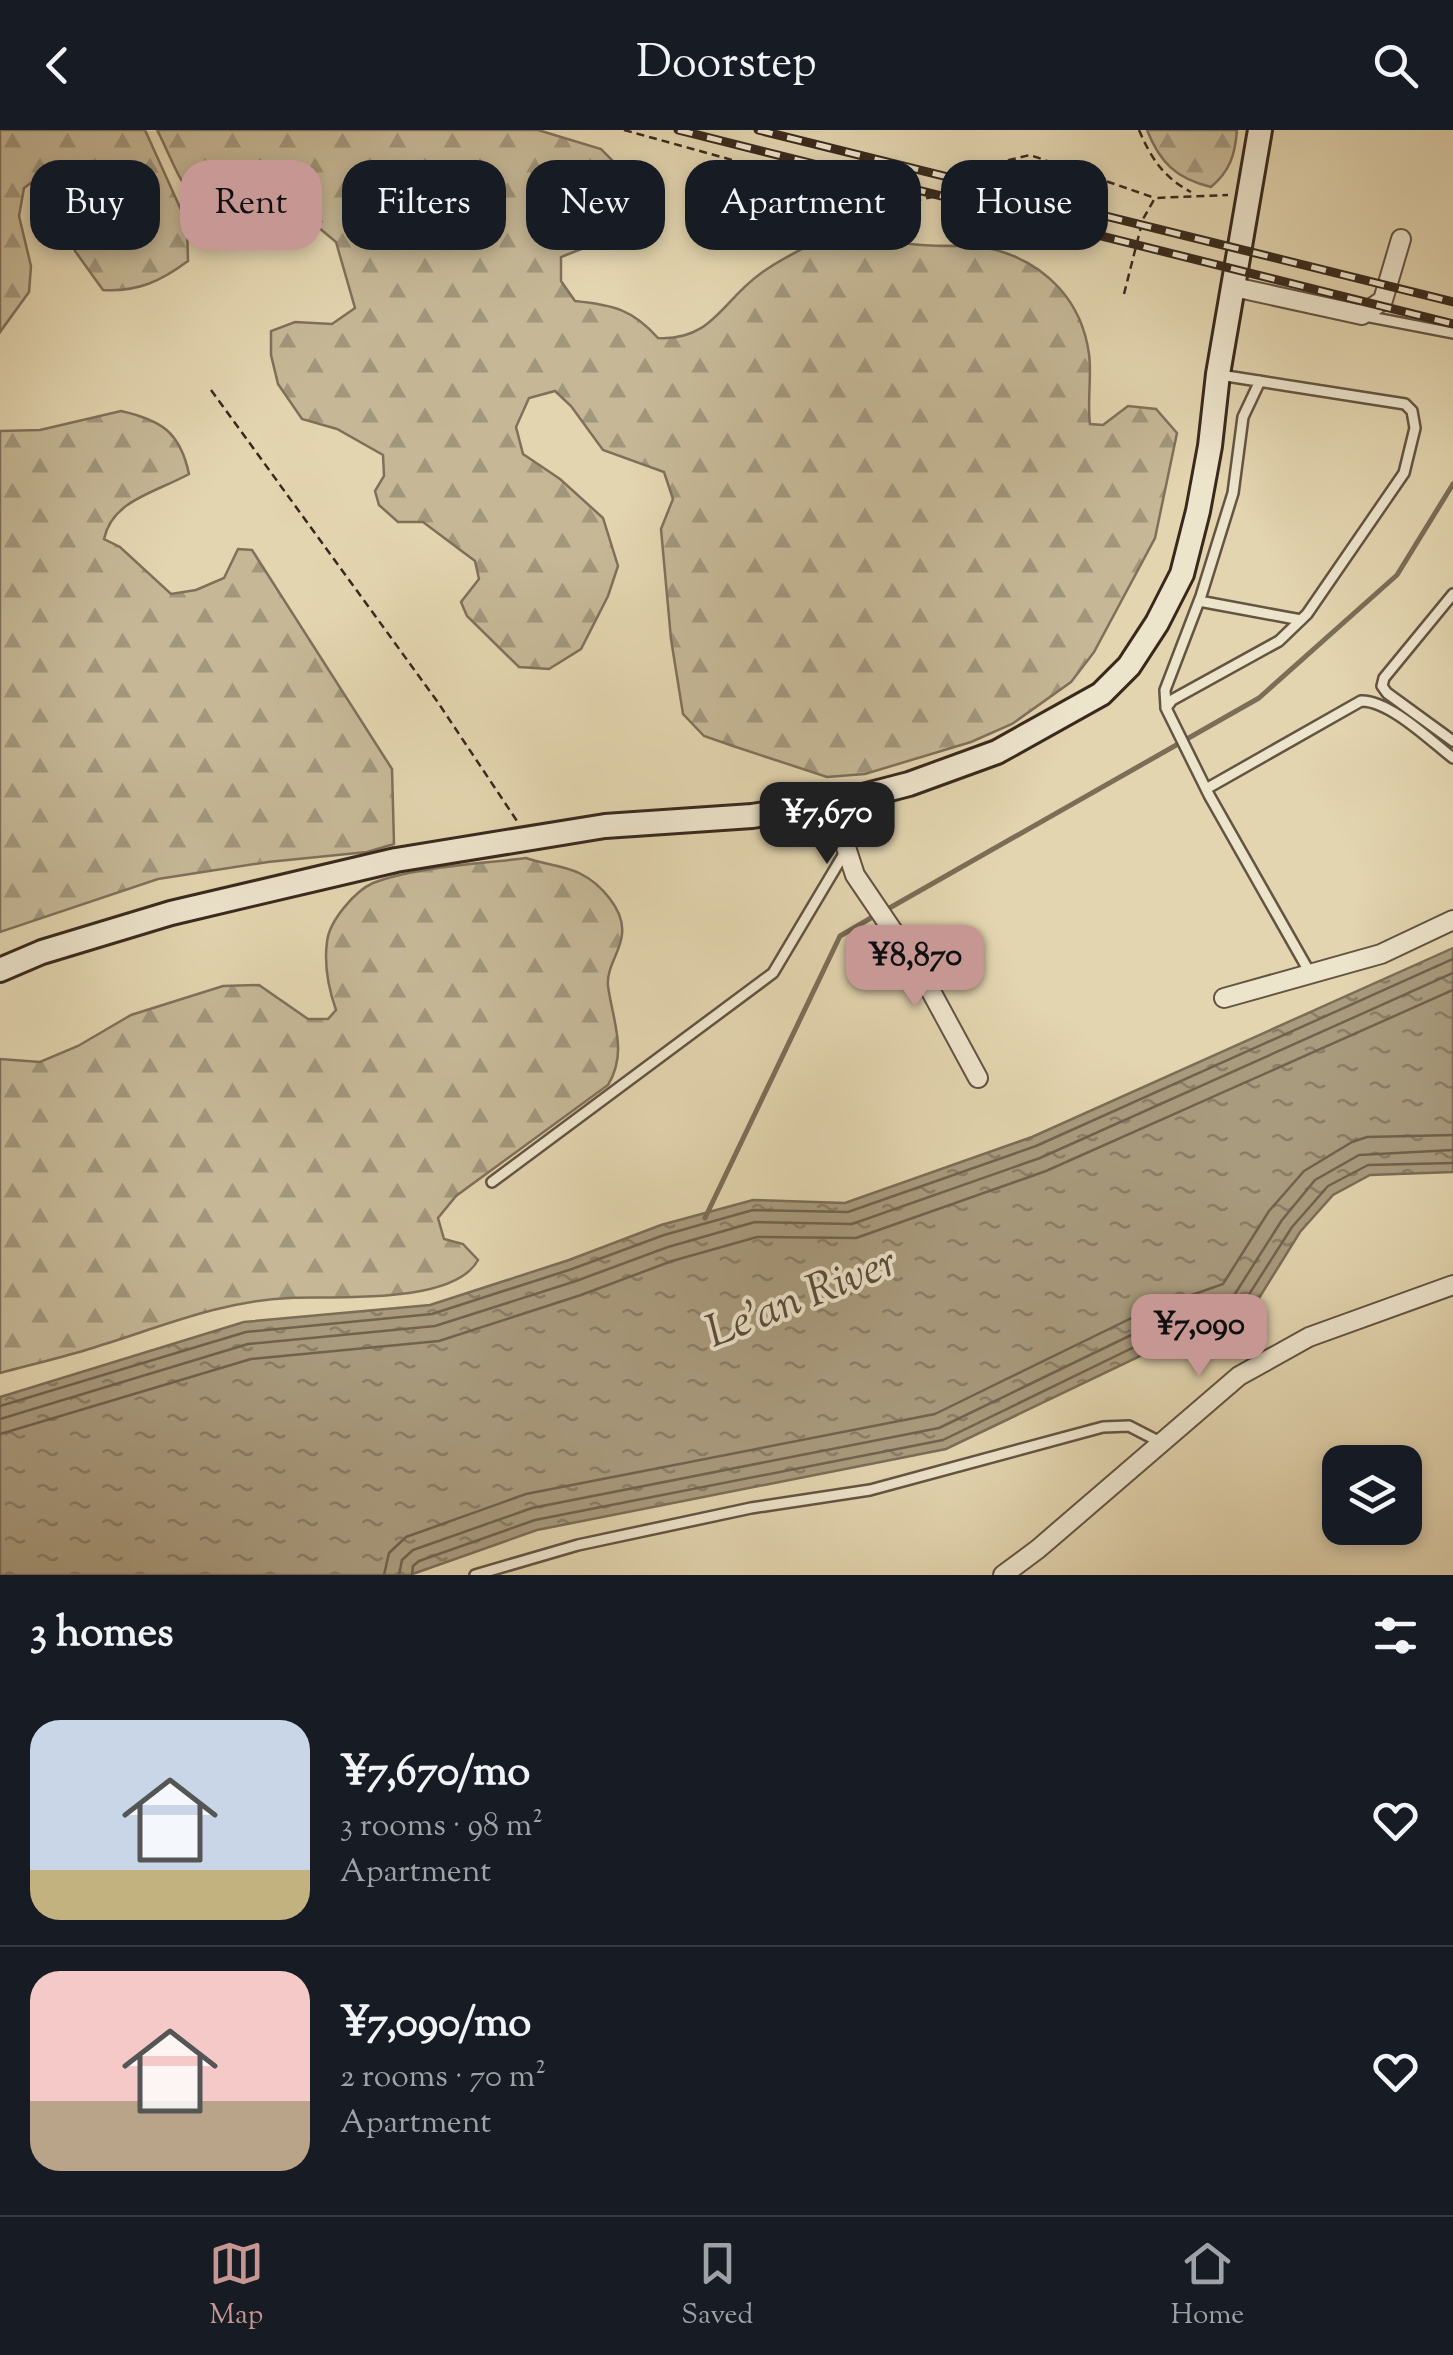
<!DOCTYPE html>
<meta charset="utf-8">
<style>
body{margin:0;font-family:"Sorts Mill Goudy",serif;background:#20242c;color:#f1f3f6;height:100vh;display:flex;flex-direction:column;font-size:38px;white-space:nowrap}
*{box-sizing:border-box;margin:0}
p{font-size:32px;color:#9ea1a6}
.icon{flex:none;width:55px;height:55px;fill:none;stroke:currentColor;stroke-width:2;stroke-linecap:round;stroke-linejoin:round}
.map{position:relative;height:1445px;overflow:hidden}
.details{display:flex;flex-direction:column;background:#171b24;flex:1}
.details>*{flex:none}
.hud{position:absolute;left:30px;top:30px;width:1395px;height:90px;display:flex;gap:20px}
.buttons{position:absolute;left:1322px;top:1315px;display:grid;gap:20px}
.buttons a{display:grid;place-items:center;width:100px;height:100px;border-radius:20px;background:#171b24;box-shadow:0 5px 15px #0003;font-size:50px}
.price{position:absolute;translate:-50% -85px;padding:0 22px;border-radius:20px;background:#c59692;color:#111;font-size:32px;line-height:65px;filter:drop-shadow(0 2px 5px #0008)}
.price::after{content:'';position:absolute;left:50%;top:60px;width:30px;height:22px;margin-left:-15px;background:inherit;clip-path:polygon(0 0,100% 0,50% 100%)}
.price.selected{background:#222;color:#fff}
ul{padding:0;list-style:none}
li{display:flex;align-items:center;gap:30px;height:250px;padding:0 30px}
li+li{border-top:2px solid #363941}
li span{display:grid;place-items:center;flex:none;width:280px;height:200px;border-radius:30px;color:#555}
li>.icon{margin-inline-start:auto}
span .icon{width:120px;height:120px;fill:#fffc;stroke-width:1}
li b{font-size:42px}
h2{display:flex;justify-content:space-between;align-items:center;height:120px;padding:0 30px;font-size:42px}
.tag{padding:0 35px;border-radius:30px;background:#171b24;box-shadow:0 5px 15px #0003;font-size:35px;line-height:90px}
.tag.selected{background:#c59692;color:#111}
header{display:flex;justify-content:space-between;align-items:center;height:130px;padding:0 30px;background:#171b24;font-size:45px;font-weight:600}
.dock{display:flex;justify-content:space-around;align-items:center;height:140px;border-top:2px solid #363941;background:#171b24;font-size:28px;color:#9ea1a6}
.dock a{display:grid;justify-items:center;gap:5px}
.dock .selected{color:#c59692}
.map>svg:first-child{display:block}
.forest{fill:url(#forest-firs);stroke:#80705a;stroke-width:2.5}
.water{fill:url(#water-ripples);stroke:#7c6d57;stroke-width:2.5}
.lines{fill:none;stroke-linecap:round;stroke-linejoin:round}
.shore{stroke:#71624e;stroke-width:2.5}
.stream{stroke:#7c6d57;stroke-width:5}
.lane-casing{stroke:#645442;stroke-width:14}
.street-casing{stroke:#645442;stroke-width:22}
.secondary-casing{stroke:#39291d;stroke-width:28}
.path{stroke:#39291d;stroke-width:2.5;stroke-dasharray:8 5;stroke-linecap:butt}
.lane{stroke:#ede4cc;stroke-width:9}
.street{stroke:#ede4cc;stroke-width:18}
.secondary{stroke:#ede4cc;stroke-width:22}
.rail-casing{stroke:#39291d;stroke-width:9}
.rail{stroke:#ede4cc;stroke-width:5;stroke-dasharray:15;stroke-linecap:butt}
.labels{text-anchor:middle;stroke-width:8;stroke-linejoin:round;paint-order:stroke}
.water-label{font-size:45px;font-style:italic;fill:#5b4b3a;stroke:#ede4cc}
</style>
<header><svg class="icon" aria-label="back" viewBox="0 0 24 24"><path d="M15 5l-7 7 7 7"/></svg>Doorstep<svg class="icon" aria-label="search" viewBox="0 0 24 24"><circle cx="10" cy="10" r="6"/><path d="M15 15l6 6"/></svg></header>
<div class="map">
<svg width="1453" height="1445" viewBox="0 0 1453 1445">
<defs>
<pattern id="forest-firs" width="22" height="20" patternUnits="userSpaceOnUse" patternTransform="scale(2.5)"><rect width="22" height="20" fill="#c6b897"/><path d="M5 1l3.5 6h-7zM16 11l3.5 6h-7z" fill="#a2967b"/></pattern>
<pattern id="water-ripples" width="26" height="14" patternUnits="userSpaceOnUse" patternTransform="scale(2.5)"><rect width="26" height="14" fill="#a99b7e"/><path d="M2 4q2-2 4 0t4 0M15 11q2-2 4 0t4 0" fill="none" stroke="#8b7e67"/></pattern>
</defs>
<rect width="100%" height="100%" fill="#e3d5b0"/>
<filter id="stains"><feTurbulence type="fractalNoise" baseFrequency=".002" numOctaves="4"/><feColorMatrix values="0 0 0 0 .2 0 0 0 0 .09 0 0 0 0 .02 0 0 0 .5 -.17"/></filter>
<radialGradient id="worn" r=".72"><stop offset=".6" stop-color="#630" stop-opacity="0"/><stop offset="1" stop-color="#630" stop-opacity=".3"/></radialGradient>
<path class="forest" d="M0,0H145L187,93L188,131C161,151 138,162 103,160L75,121L54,58L38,48L24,58L19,86L31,136L29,162L0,202Z
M157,0H538L601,19L616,34L621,61L615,97L602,111L561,127V151L575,171C613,175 632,179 658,208C712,211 722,171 760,144C785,125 816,113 843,98C866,102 888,110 911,114C939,118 969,113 996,120C1047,134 1082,172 1089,224C1092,246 1087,271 1090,294L1103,295L1128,276L1156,279L1177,303L1155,408L1094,522L1071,552L1012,594L971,612L865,644L827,647L733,616L704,606L683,584L671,509L661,399L673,369L664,342L603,320L571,276L555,261L529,268L516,297L523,324L560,349L603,388L618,436L608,466L581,519L549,539L519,537L467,486L461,472L479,449L475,431L423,392H398L379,375L375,361L384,346L383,325L337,299L302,289L278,254L271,225V201L295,192L332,194L355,178L336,112L312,92L293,70C274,70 204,71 191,62C180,55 165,14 157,0Z
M1147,0H1237C1235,25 1230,41 1211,57C1177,49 1160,33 1147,0Z
M121,281C160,290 180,301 189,344C157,362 112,370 104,409L120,417L171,464L196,460L224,448L238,419L252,420L392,639L394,714L367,722L268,732L158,749L0,802V301L40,300Z
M526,728C542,734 563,735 579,743C600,753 625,780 622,804C621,821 606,838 608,856C613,892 628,922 608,955L456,1066L438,1088L444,1109L463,1114L478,1130C454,1175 334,1166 289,1168C219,1171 156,1199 89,1219C60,1228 30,1235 0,1243V929L40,932L78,916L131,885L223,856L259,855L308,889H328L336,880C329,860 324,834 327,812C329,791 355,761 373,753C415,737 480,734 526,728Z"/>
<path class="water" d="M1453,818V1042L1370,1045L1333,1065L1300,1102L1248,1186L1163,1215L946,1319L537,1400L410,1445H0V1267L244,1192L430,1175L569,1130L661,1095L753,1070L845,1073L1032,1007Z"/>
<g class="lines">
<path class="shore" d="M0,1276L246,1202L432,1184L572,1139L664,1105L753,1080L848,1082L1036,1016L1453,829
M0,1289L248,1214L435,1196L576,1151L668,1117L755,1092L852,1094L1040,1028L1453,843
M0,1304L251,1229L439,1211L581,1165L672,1131L757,1107L856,1108L1046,1041L1453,860
M384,1445L389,1423L406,1407L526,1364L935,1284L1146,1181L1223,1154L1269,1081L1304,1041L1352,1012L1367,1007L1453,1005
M399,1445L402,1430L413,1420L532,1378L939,1298L1154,1194L1233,1167L1282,1090L1315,1050L1359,1025L1453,1020
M412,1445L413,1436L419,1431L535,1390L943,1310L1159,1205L1241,1177L1292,1097L1328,1056L1368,1035L1453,1033"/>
<path class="stream" d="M886,780L1259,568L1397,445L1453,354
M705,1088L840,806L876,785"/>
<g class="lane-casing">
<path id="lane" d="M1365,186L1453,203
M1220,245L1405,274L1412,281L1415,298L1404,343L1307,484L1279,511L1172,570L1166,578L1209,665L1310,843
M1453,464L1384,548L1382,556L1387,563L1453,611
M1199,471L1301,490
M1166,577L1165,560L1201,466L1233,363L1243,287L1260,251
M1206,659L1361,571C1389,570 1431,611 1453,628
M492,1052L773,843L845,722
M475,1445L578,1415L751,1378L870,1360L1103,1297L1129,1296L1162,1313"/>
</g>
<g class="street-casing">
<path id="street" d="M1234,157L1362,185L1383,170L1401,109
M832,674L855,745L920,841L978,948
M1224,868L1381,824L1453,790
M1003,1445L1038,1419L1239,1246L1309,1207L1453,1155"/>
</g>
<g class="secondary-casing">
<path id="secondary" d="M0,840L42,822L171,783L396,730L605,696L752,686L832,674L909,654L997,622L1101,564L1129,536L1157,493L1182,444L1198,381L1210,316L1218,244L1260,0"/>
</g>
<path class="path" d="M624,0L873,69L909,72L942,65L1001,32L1030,25L1155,68
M1139,0C1151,28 1163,47 1191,62
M1124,164L1143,89L1155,68L1228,65
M211,260L437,571L517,691"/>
<use href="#lane" class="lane"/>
<use href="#street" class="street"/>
<use href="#secondary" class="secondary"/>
<g class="rail-casing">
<path id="rail" d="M678,0L1453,194
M758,0L1453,172"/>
</g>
<use href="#rail" class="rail"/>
</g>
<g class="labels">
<g class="water-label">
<text transform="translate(800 1165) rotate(-22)" y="16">Le'an River</text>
</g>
</g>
<rect width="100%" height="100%" filter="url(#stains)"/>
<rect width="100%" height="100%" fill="url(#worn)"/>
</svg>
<div class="buttons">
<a><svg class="icon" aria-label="layers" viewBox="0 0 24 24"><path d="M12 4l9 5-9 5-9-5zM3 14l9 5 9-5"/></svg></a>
</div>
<b class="price selected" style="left:827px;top:737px">¥7,670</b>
<b class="price" style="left:915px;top:880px">¥8,870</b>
<b class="price" style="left:1199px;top:1249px">¥7,090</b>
<div class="hud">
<a class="tag">Buy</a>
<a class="tag selected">Rent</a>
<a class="tag">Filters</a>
<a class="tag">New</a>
<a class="tag">Apartment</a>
<a class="tag">House</a>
</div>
</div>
<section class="details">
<h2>3 homes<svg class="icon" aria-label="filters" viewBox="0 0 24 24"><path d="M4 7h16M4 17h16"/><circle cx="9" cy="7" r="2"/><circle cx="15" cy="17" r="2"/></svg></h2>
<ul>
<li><span style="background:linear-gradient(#c9d6e8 75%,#c2b280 0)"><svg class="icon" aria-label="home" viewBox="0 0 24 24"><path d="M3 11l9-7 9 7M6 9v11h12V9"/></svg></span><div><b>¥7,670/mo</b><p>3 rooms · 98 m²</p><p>Apartment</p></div><svg class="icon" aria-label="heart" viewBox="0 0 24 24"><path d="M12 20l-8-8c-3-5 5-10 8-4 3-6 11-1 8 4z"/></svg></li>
<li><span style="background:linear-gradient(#f6c9c9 65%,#b9a48a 0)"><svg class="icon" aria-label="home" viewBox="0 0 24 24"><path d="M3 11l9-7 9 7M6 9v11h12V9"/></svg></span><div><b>¥7,090/mo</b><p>2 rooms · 70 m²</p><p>Apartment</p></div><svg class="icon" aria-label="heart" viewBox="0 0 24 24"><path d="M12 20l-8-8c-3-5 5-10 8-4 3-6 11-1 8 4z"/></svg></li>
</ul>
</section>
<nav class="dock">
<a class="selected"><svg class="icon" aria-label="map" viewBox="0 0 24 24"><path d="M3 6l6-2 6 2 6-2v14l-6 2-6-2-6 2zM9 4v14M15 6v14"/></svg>Map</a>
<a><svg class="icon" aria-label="saved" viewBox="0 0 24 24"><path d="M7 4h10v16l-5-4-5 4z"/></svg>Saved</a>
<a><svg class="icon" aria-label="home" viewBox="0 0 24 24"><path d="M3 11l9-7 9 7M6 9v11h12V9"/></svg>Home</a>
</nav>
